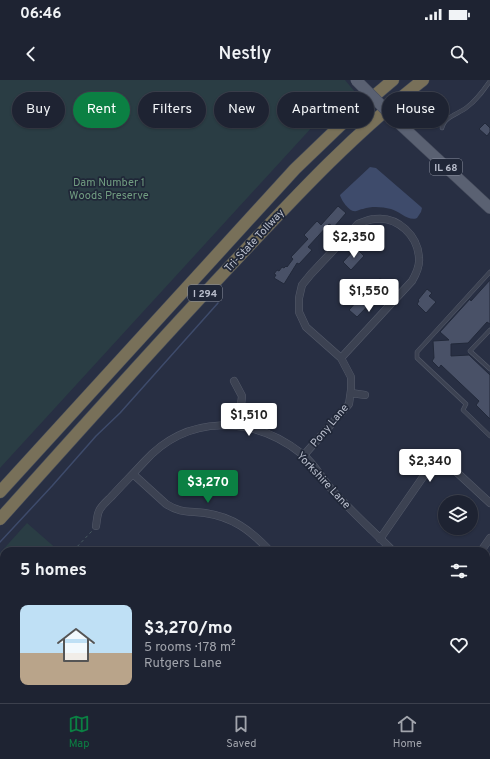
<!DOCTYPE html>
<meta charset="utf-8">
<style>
body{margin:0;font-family:Overpass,sans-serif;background:#2b2f3e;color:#f1f3f6;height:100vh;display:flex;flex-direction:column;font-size:15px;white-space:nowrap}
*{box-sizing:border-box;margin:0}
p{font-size:13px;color:#a1a4ac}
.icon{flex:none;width:22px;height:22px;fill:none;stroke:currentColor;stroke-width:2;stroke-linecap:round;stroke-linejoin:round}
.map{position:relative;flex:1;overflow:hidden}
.side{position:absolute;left:0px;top:467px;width:490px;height:156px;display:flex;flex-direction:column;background:#1e2332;border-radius:12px 12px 0 0;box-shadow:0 1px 3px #0004,0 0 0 1px #3c404d}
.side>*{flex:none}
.top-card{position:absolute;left:12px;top:12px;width:466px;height:36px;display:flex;gap:8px}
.controls{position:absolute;left:438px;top:415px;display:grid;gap:8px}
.controls a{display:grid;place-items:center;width:40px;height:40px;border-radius:50%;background:#1e2332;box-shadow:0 1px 3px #0004,0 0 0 1px #3c404d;font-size:20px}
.price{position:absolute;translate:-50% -34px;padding:0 9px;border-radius:4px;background:#fff;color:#222;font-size:13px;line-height:26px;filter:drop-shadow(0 1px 2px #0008)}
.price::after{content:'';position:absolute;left:50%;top:24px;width:12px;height:9px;margin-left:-6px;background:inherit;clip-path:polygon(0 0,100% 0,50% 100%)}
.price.active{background:#0b8043;color:#fff}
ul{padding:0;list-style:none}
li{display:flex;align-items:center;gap:12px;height:100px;padding:0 20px}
li span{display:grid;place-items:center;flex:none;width:112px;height:80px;border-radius:8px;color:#555}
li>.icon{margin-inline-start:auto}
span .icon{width:48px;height:48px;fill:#fffc;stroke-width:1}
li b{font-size:17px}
h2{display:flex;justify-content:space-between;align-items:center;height:48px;padding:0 20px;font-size:17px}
.pill{padding:0 14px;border-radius:18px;background:#1e2332;box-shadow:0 1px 3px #0004,0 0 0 1px #3c404d;font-size:14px;line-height:36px}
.pill.active{background:#0b8043;color:#fff}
.status{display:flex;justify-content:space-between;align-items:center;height:28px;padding:0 20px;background:#1e2332;direction:ltr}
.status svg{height:11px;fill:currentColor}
header{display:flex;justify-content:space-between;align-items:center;height:52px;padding:0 20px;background:#1e2332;font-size:18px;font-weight:600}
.dock{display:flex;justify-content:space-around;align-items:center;height:56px;border-top:1px solid #3c404d;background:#1e2332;font-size:11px;color:#a1a4ac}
.dock a{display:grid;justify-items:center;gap:2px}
.dock .active{color:#0b8043}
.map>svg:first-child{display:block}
.green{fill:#2a3d44}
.water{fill:#3e4b6b}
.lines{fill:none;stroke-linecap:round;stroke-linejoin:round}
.stream{stroke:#3e4b6b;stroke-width:1.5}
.building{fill:#495167;stroke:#22293a}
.service-casing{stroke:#545a6a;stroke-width:4.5}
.minor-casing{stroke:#545a6a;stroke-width:8}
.secondary-casing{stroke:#545a6a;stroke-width:10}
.primary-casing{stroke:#454b5c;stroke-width:12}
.motorway-casing{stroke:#434a5a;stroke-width:13}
.path{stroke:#485a60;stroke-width:1;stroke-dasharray:3 3;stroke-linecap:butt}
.service{stroke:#3c4252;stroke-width:3.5}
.minor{stroke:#3c4252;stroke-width:7}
.secondary{stroke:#4a5065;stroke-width:9}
.primary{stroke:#5a6172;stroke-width:11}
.motorway{stroke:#787059;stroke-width:12}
.primary-bridge-casing{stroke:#454b5c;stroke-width:12;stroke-linecap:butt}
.primary-bridge{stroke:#5a6172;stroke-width:11}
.labels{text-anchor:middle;stroke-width:3.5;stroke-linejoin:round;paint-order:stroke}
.shield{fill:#202738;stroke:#8b91a0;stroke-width:1}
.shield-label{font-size:10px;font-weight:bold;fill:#b9becc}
.park-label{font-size:11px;fill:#719d81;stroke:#202738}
.street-label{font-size:11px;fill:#b9becc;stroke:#202738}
</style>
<div class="status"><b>06:46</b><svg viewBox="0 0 49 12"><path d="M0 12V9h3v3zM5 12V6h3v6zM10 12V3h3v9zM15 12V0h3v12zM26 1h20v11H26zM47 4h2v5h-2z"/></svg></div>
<header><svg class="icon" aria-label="back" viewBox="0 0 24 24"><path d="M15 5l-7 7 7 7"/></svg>Nestly<svg class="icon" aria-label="search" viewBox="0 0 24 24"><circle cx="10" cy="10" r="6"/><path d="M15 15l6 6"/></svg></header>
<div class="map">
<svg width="490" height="623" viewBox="0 0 490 623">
<rect width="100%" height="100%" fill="#282f43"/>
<path class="green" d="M0,0H345L355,12L332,28L314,45L0,388Z
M27,443L59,471H4V619H230L235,623H0V473Z"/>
<path class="water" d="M370,87L376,88L420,126L422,128L421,132L417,138C409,142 399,131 391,129C382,127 372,126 363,129C360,129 357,132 354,131C349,131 341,120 340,115Z
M117,619H359L356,623H118Z"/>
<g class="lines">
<path class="stream" d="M0,462L52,406L96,356L120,333L218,223"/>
</g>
<path class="building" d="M485,43L490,48V52L487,56L479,49Z
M338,126L346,133L334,147L329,144L308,167L312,170L299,184L297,183L284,204L274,198L276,195L274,194L277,190L279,191L282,187L284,188L286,186L287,187L293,179L291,177L308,159L304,155L317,141L321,145Z
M356,168L364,176L351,190L343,182Z
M380,198L388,205L357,237L349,230L358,220L361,222L369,214L367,212Z
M490,200V244L487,242L468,263L451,264V276L469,275L490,295V339L476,325L479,321L441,285L439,288L432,281L434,278L433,261L449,260L440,252L470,219L471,221Z
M427,209L432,213L429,216L436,222L426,233L417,224L419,221L418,220Z"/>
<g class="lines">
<g class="service-casing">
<path id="service" d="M442,48C444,37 458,34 466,28C476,21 483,11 490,1
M490,192L417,272V278L466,324L463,330L490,356
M490,250L470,271L490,289"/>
</g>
<g class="minor-casing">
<path id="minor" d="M234,301L242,316L239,345
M351,313L365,315
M304,375L349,324L351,310V297L341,278L306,247L299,232V218L302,205L311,194L358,144C363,142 369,139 375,139C398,136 418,156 419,178C420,186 416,194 412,201L341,278
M133,394L166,424C180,433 189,431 205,433C233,437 250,450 270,471
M96,446C97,441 97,435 99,431C101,426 107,421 111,417C122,405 133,394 144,382C187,334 253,335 302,374C315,384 322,399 333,411C352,432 373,451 393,471
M380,459L432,384C439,382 443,382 450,386L490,423
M481,471L490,458
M419,619L423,623"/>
</g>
<g class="secondary-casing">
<path id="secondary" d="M486,564L490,558
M446,623L448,619"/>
</g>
<g class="primary-casing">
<path id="primary" d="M402,46L490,128"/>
</g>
<g class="motorway-casing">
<path id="motorway" d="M0,412L295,89L347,39L393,0
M0,439C77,353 154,267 233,183C294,118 353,54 423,0"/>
</g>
<path class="path" d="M73,471L92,451
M0,511L4,505
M0,568H4
M105,619V623"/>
<use href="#service" class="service"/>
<use href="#minor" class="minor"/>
<use href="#secondary" class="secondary"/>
<use href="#primary" class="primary"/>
<use href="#motorway" class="motorway"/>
<g class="primary-bridge-casing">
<path id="primary-bridge" d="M356,0L402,46"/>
</g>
<use href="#primary-bridge" class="primary-bridge"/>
</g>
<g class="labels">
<g class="shield">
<rect x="430" y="79" width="32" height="16" rx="3"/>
<rect x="188" y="205" width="34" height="16" rx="3"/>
</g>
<g class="shield-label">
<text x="446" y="91">IL 68</text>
<text x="205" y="217">I 294</text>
</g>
<g class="park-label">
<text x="109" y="106">Dam Number 1<tspan x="109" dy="13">Woods Preserve</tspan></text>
</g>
<g class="street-label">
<text transform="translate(254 160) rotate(-47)" y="4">Tri-State Tollway</text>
<text transform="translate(329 345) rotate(-50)" y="4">Pony Lane</text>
<text transform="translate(324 400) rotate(47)" y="4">Yorkshire Lane</text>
</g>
</g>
</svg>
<div class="controls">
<a><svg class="icon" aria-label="layers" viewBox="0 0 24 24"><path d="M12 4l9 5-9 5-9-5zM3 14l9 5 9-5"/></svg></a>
</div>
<b class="price" style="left:354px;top:179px">$2,350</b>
<b class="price" style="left:369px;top:233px">$1,550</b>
<b class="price" style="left:249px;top:357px">$1,510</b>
<b class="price" style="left:430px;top:403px">$2,340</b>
<b class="price active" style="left:208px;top:424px">$3,270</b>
<div class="top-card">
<a class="pill">Buy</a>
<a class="pill active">Rent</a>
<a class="pill">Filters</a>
<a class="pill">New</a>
<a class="pill">Apartment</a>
<a class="pill">House</a>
</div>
<section class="side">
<h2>5 homes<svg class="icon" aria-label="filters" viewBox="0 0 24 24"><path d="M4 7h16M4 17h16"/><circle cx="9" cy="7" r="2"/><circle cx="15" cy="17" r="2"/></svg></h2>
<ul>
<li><span style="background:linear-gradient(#bfe0f5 60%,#b9a48a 0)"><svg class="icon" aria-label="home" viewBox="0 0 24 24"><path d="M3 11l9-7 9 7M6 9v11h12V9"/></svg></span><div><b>$3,270/mo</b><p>5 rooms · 178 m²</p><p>Rutgers Lane</p></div><svg class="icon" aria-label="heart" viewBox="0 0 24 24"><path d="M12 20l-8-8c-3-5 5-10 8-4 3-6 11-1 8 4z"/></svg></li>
</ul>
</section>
</div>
<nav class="dock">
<a class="active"><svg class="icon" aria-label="map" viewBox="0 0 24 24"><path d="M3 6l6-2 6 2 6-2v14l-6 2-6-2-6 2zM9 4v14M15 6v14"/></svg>Map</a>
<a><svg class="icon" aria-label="saved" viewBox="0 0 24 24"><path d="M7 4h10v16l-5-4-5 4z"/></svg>Saved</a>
<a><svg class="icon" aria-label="home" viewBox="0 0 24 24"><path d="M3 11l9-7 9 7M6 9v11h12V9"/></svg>Home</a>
</nav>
